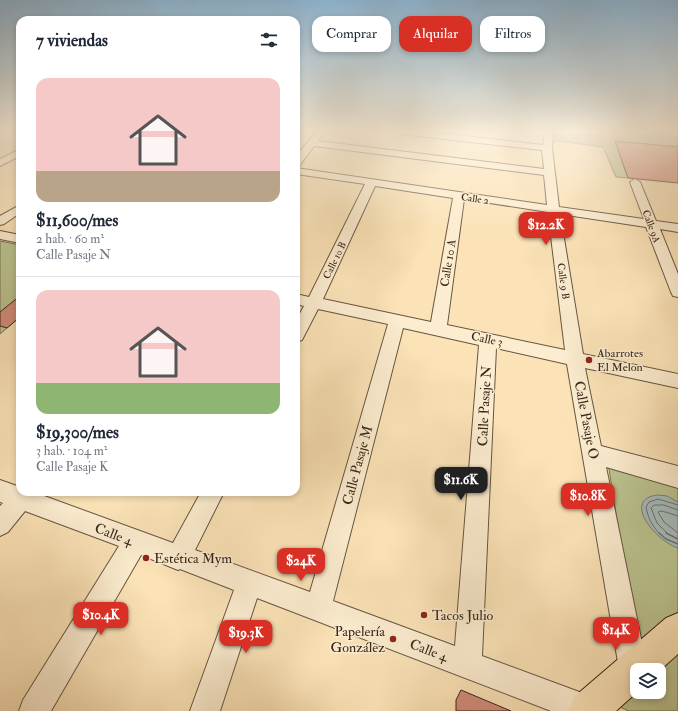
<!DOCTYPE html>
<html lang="es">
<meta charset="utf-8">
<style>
body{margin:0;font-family:"IM FELL Double Pica",serif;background:#f2f2f3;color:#1f2937;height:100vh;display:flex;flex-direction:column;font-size:15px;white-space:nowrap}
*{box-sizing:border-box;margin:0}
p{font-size:13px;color:#747a83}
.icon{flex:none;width:22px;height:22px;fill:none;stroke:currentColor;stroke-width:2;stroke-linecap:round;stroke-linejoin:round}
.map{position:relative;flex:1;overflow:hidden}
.side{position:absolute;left:16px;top:16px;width:284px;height:480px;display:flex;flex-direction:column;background:#fff;border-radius:12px;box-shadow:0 2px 6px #0003}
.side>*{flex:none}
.banner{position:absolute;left:312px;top:16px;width:306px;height:36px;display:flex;gap:8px}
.controls{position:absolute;left:630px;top:663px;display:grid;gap:8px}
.controls a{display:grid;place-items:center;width:36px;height:36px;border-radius:8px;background:#fff;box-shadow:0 2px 6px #0003;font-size:20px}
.price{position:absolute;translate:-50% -34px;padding:0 9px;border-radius:8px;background:#d93025;color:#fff;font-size:13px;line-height:26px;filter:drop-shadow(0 1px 2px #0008)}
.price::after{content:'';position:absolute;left:50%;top:24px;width:12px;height:9px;margin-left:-6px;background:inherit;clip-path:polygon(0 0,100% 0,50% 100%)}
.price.selected{background:#222;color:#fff}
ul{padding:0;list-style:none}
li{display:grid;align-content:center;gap:8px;height:212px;padding:0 20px}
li+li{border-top:1px solid #e0e1e3}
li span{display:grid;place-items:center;height:124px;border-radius:12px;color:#555}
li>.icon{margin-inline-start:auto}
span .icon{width:72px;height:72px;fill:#fffc;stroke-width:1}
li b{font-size:17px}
h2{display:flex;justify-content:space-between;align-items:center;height:48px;padding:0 20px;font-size:17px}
.chip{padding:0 14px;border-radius:12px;background:#fff;box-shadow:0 2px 6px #0003;font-size:14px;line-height:36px}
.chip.selected{background:#d93025;color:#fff}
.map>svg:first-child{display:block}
.green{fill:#bbc490;stroke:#787554}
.water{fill:#a5bbbb;stroke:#797f7a}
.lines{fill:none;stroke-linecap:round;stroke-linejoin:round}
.shore-far1{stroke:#6e706a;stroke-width:1}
.shore{stroke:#6e706a;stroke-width:1.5}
.building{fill:#d38c7b;stroke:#362619}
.minor-casing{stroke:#675540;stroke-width:2}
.major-casing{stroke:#362619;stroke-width:2}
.minor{fill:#fcedd0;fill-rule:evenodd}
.major{fill:#fbe3b7;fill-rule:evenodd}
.poi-dot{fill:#8f2418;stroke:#fcedd0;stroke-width:1.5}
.labels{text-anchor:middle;stroke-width:3;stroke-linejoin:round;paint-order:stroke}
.far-street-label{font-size:10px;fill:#362619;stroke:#fcedd0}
.street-label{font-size:12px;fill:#362619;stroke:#fcedd0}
.poi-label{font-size:12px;fill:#362619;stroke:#fcedd0;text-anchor:start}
.near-street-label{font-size:14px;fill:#362619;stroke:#fcedd0}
.near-poi-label{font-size:14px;fill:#362619;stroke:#fcedd0;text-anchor:start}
</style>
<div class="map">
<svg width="678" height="711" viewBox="0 0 678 711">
<rect width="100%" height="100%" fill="#fbe3b7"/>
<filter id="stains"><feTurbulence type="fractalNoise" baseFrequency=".005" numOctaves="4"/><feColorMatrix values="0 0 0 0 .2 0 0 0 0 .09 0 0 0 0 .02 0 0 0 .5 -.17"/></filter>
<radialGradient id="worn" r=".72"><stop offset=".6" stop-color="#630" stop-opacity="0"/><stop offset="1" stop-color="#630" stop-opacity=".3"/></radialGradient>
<path class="green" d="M550,131H678V147L615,141L628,178L616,177L603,147L551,140Z
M0,241L20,245V317L0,334Z
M608,463L678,482V617L638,650Z
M678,645V711H629L613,704L637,692H659V670Z"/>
<path class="water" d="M658,495L667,496L678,502V548C657,542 620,499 658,495Z"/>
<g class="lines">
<path class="shore-far1" d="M678,516L662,511L658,512L664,522L678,533
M660,534C652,526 648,518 646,507L649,502L658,499L678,505
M668,534L657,523L651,508L654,505H664L678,510"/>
<path class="shore" d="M659,533L666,539L678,544
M666,533L678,539"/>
</g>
<path class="building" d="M615,141L678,147V183L628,178Z
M20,296V317L7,328L0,326V312Z
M461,690L511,711H456V700Z"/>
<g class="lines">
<g class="minor-casing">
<path id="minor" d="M12,131H20V134L13,133Z
M317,131H325L318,141L544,169L542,150L400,134L396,131H422L543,145L545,131H553L552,148L559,207L644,219L630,182L635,179L640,182L656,221L678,224V232L660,229L678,274V297L673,296L671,292L646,227L560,214L583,354L678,374V388L585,368L601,446L678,466V488L606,467L647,668L646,670H637V681L633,682L623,678L619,668L567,364L496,348L482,656L601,700L605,711H551L257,598L220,711H190L234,590L180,569L178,570L141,555L51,711H19L23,700L119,546L25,511L8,532L0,536V506L3,503L0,502V480L17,486L20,484V492H37L36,493L173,543L201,492H224L195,550L310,592L388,324L318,309L302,340L296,342V321L304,306L296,304V294L309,297L365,184L296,174V168L547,205L544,175L314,146L300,165L296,166V156ZM375,186L453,198L431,322L323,299ZM464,199L548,212L565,350L447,325ZM403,328L479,345L455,646L333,601Z
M20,149V156L0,166V159Z
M20,205V213L4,224L0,225V216Z
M0,231L20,235V243L0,239Z"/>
</g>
<g class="major-casing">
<path id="major" d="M678,613V654L659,671V670H637V692L616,711H569L574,697L666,618Z"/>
</g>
<use href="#minor" class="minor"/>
<use href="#major" class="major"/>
</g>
<linearGradient id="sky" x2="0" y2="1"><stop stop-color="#8db7d6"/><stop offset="0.57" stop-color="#fdf2df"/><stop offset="1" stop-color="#fdf2df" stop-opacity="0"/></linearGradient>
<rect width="678" height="230" fill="url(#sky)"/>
<g class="poi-dot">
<circle cx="589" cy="360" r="4"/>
<circle cx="146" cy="558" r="4"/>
<circle cx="424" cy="615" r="4"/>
<circle cx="393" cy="639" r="4"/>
</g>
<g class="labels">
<g class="far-street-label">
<text transform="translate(475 198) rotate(8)" y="4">Calle 2</text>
<text transform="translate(652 226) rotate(69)" y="4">Calle 9A</text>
<text transform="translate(334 260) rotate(-64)" y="4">Calle 10 B</text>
<text transform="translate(564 281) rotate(82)" y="4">Calle 9 B</text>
</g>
<g class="street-label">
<text transform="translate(448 263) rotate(-81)" y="4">Calle 10 A</text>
<text transform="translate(487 339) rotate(12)" y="4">Calle 3</text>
</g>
<g class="poi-label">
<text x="597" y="357">Abarrotes<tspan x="597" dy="14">El Melon</tspan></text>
</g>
<g class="near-street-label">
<text transform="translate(484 406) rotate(-87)" y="5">Calle Pasaje N</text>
<text transform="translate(587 420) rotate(79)" y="5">Calle Pasaje O</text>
<text transform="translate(357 465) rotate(-75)" y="5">Calle Pasaje M</text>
<text transform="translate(114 534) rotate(21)" y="5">Calle 4</text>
<text transform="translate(429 650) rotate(21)" y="5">Calle 4</text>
</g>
<g class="near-poi-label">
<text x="154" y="563">Estética Mym</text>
<text x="432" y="620">Tacos Julio</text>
<text x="385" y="636" text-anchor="end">Papelería<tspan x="385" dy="16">González</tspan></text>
</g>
</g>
<rect width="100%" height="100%" filter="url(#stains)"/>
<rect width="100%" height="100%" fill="url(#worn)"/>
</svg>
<div class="controls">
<a><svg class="icon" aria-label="layers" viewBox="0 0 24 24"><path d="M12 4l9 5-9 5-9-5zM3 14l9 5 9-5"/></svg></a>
</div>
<b class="price" style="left:546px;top:246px">$12.2K</b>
<b class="price selected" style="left:461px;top:501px">$11.6K</b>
<b class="price" style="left:588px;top:517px">$10.8K</b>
<b class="price" style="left:301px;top:582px">$24K</b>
<b class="price" style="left:101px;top:636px">$10.4K</b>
<b class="price" style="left:616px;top:651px">$14K</b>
<b class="price" style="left:246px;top:654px">$19.3K</b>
<div class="banner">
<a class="chip">Comprar</a>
<a class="chip selected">Alquilar</a>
<a class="chip">Filtros</a>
</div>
<section class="side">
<h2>7 viviendas<svg class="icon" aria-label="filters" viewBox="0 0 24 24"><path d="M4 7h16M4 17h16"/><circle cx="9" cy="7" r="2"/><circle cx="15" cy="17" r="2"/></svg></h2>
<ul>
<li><span style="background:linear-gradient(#f6c9c9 75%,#b9a48a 0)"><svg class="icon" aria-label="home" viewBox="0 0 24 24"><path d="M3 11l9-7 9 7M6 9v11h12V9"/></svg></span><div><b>$11,600/mes</b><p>2 hab. · 60 m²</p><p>Calle Pasaje N</p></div></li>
<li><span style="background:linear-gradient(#f6c9c9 75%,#8fb573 0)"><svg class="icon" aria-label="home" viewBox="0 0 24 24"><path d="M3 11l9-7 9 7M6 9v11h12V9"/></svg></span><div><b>$19,300/mes</b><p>3 hab. · 104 m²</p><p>Calle Pasaje K</p></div></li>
</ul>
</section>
</div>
